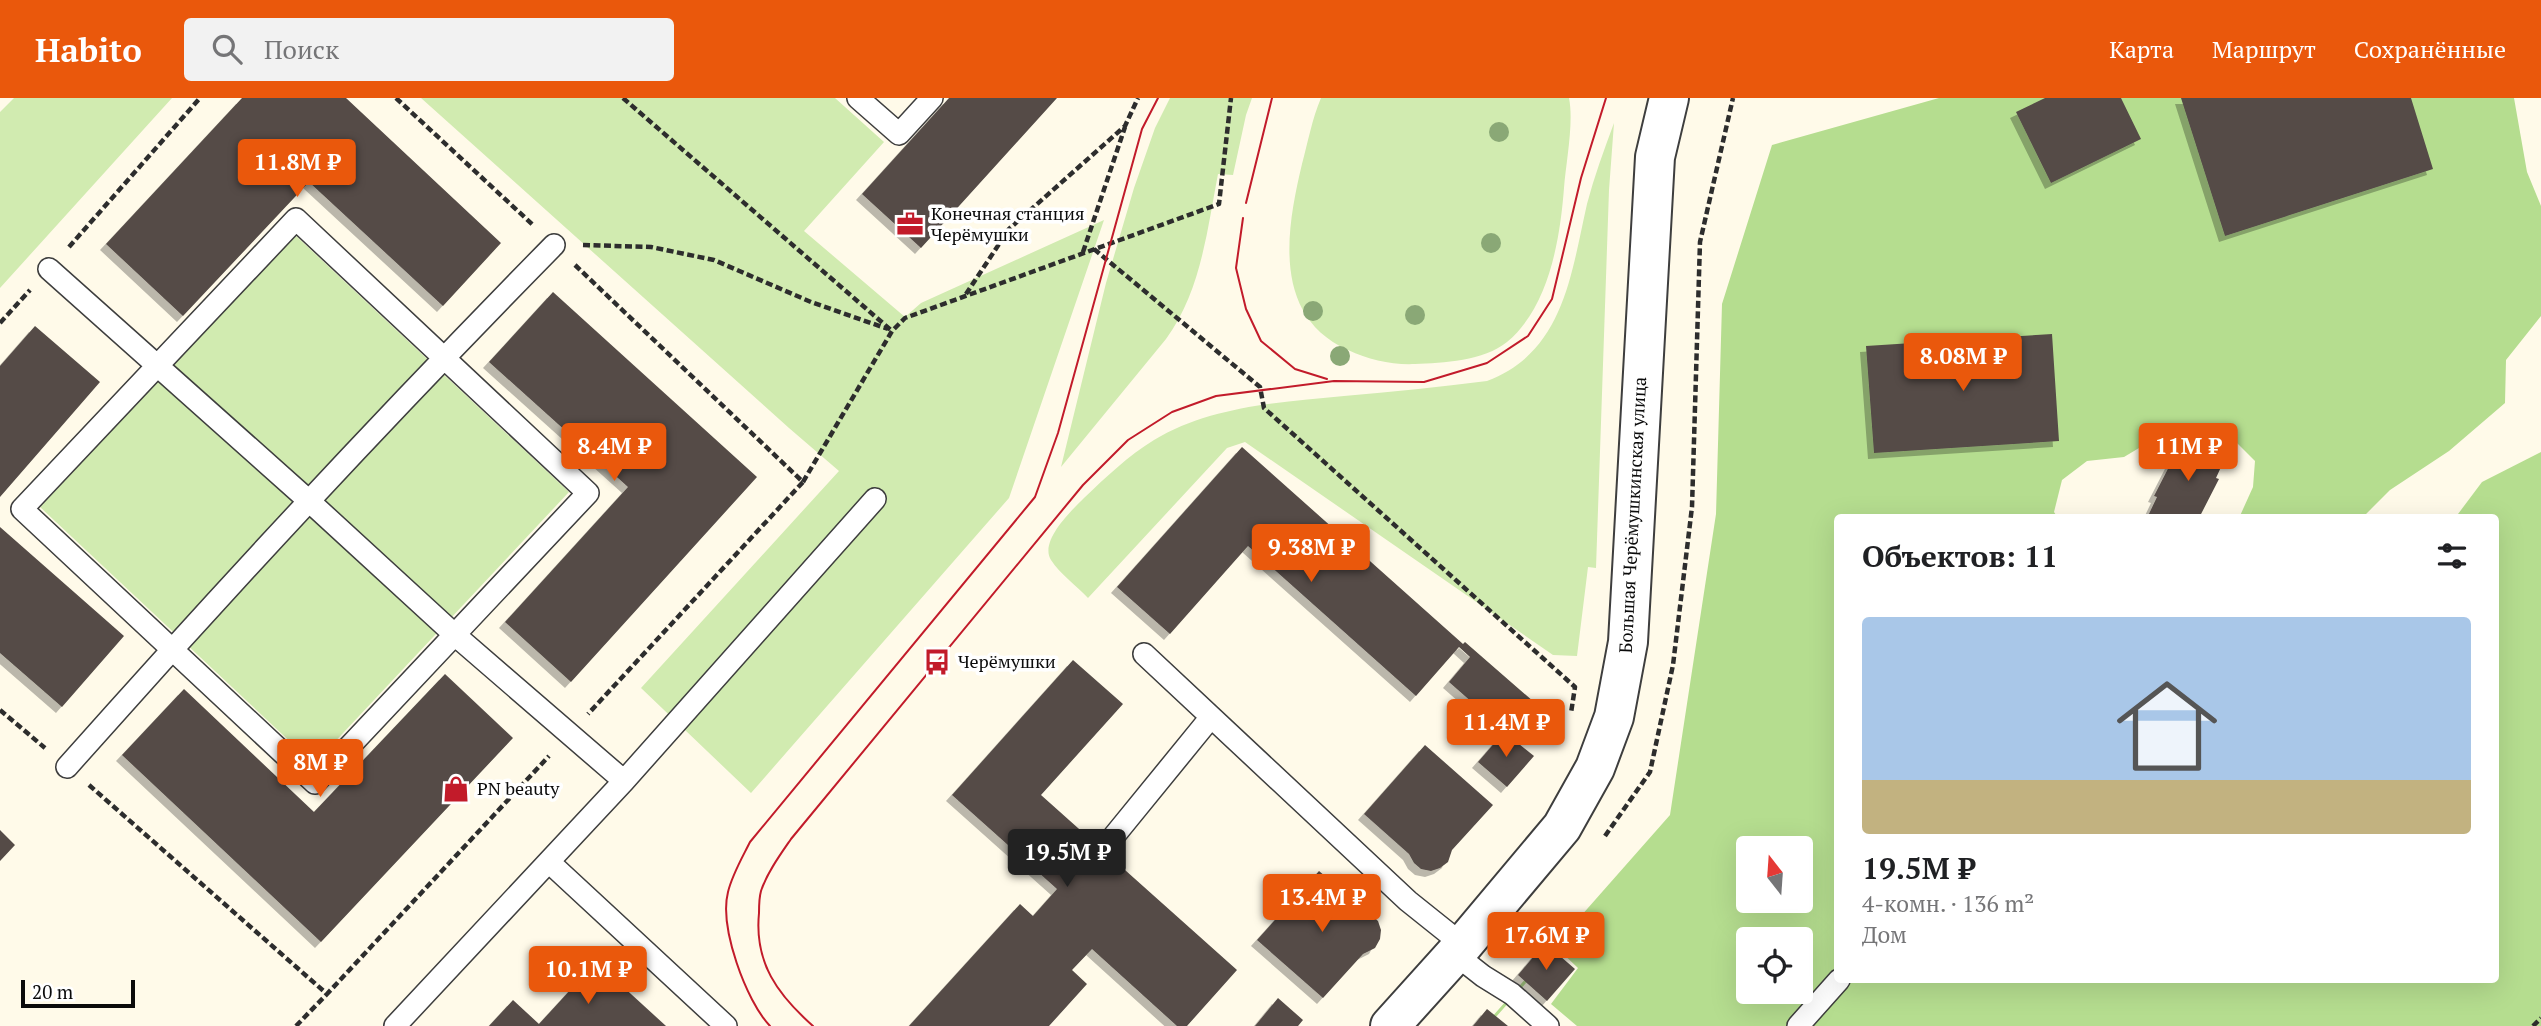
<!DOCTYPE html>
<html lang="ru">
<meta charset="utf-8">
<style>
body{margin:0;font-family:"PT Serif",serif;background:#f2f2f2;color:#202124;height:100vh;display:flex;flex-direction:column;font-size:26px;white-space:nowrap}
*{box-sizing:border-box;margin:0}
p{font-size:23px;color:#757577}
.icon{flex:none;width:38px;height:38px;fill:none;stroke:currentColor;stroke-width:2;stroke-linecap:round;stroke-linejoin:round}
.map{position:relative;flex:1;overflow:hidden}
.panel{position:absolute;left:1834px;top:416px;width:665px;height:469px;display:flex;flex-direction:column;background:#fff;border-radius:7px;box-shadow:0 7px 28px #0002}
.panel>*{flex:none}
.needle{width:46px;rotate:343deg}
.controls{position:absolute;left:1736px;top:738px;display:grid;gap:14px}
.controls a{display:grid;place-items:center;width:77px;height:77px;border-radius:7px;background:#fff;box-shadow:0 7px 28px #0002;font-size:35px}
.scale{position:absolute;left:21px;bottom:18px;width:114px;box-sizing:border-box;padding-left:7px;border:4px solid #0b0b0b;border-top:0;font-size:19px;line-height:24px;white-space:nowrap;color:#0b0b0b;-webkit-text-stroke:5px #fff;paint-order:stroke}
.price{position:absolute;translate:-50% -60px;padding:0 16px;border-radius:7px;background:#ea580c;color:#fff;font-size:23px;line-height:46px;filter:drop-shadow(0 2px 4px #0008)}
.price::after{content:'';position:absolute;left:50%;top:42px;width:21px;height:16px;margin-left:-10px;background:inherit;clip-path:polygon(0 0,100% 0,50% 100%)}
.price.active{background:#222;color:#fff}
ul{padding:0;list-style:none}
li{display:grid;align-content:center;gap:14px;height:371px;padding:0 28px}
li span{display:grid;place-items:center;height:217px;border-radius:7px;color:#555}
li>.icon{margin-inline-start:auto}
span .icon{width:126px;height:126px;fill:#fffc;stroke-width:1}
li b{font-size:30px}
h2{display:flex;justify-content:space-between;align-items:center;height:84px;padding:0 28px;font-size:30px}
header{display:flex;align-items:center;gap:42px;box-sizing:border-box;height:98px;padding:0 35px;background:#ea580c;color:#fff}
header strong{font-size:33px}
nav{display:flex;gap:38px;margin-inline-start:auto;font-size:24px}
.search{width:490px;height:63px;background:#f2f2f2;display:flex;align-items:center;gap:18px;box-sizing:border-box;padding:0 24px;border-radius:7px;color:#757577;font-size:26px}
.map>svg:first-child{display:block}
.green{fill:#d1ebb0}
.forest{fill:#b5dd8f;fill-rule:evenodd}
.building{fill:#544b47;filter:url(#shadow)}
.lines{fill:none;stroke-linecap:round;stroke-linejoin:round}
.service-casing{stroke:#3e3e3e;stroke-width:24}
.tertiary-casing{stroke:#3e3e3e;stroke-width:42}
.path{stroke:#2d2d2d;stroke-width:4.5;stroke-dasharray:7 3.5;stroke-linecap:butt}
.service{stroke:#fff;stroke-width:21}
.tertiary{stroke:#fff;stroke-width:38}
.tram{stroke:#c21b2a;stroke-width:2}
.tree{fill:#8aa876}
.labels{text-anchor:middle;stroke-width:7;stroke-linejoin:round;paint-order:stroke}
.poi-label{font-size:18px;fill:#0b0b0b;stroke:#fff;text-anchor:start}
.street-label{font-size:18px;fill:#0b0b0b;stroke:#fff}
</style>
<header>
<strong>Habito</strong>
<div class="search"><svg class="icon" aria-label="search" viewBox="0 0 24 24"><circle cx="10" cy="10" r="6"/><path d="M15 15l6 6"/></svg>Поиск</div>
<nav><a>Карта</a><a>Маршрут</a><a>Сохранённые</a></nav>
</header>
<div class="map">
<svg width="2541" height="928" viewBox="0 0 2541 928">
<defs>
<filter id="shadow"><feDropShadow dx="-6" dy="6" stdDeviation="0" flood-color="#0004"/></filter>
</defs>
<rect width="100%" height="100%" fill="#fffae9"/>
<path class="green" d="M14,0H172L0,190V14Z
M421,0H835L884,44L804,133L905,219L921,205L1104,122L1009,400L751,695L641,590L839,373L789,330Z
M1170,0H1252L1246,17L1233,77L1218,76C1207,133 1201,193 1166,241L1061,369L1106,185L1134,90L1155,30Z
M1321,0H1569C1574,25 1566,64 1564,90C1560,142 1549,209 1507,244C1484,263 1443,265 1415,266C1392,267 1369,262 1348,252C1272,218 1286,133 1302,66C1308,44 1312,21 1321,0Z
M1614,25L1609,92L1596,470L1588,469L1577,558L1553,557L1245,344L1227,350L1088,500C1077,488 1060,476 1051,462C1039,443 1072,412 1084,400C1106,379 1128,358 1154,342C1210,308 1281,304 1344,298C1392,294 1440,289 1487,283C1564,254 1571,176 1587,106C1594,79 1604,52 1614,25Z
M295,137L569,394L314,666L40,409Z"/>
<path class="forest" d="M1939,0H2514L2527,74L2541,108V218L2506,262L2505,305L2449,353L2390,392L2362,420H2239L2253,389L2255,363L2227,335L2184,330L2149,344L2124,359L2087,363L2062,382L2054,414L2058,420H1838V882H2496V420H2455L2482,384L2541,354V928H1577L1551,906L1578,870L1557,850L1488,928H1484L1670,717L1716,416L1722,206L1772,47ZM1748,751H1801V803H1748ZM1748,842H1801V894H1748Z"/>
<path class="building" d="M242,0H346L501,145L443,208L309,84L183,218L106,146Z
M949,0H1057L921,150L862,96Z
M2045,0H2121L2141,41L2051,85L2016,14Z
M2181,0H2411L2433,71L2225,138Z
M553,194L757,379L571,584L505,524L628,389L489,264Z
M35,228L100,284L0,399V268Z
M2052,236L2059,343L1874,355L1866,248Z
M2187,339L2226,358L2216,380L2219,381L2199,420H2147L2157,399L2154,398L2174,359L2177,360Z
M1242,349L1463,546L1465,544L1542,611L1515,642L1449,584L1470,559L1459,549L1416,598L1248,448L1170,536L1117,489Z
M0,429L124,538L62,609L0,555Z
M1073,562L1123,606L1041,697L1237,872L1187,928H1177L1092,851L1072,872L1087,886L1049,928H909L1020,806L1033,818L1057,791L952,697Z
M445,576L513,640L321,844L122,657L184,591L314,714Z
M1504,634L1534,658L1507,689L1478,664Z
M1425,647L1493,707L1452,752L1448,764L1440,770L1431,773L1421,771L1414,765L1409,756L1364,716Z
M0,732L15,747L0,763Z
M1319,773L1378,823L1381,832L1380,841L1375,850L1363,856L1323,900L1257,842Z
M1545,845L1575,871L1547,903L1518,877Z
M596,864L666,928H489L513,902L539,926Z
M1278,900L1303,922L1298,928H1255Z
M1487,911L1508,928H1473Z"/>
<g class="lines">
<g class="service-casing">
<path id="service" d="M858,0L899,36L932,0
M296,121L588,395L315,685L22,411Z
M49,171L309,403L455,537L624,683
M1144,556L1408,803L1463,847
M67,669C225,491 387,317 554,147
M1114,738L1211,619
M549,764L726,928
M1455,856L1483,878L1512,896L1548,928
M395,928L624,683L875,401
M1798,928L1839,882"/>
</g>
<g class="tertiary-casing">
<path id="tertiary" d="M1390,928L1463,847L1562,729L1595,670L1614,619L1628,544L1655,59L1669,0"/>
</g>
<path class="path" d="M396,0L533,127
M623,0L892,233
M583,147L651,149L714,162L811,204L888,231
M69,149L200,0
M1094,151L1260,289L1264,310L1575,589L1571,615
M1083,154L1125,29
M575,167L803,384L588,616
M966,196L1009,131L1125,28L1138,0
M0,225L30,192
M803,384L892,233L905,220L1219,106L1231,0
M0,612L45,650
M89,687L327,896L549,658
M1605,738L1650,674L1673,567L1692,409L1700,144L1733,0
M296,928L327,896
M2533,928L2541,920"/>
<use href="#service" class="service"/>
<use href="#tertiary" class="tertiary"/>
<path class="tram" d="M1246,105L1272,0
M1243,120L1236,170L1246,211L1261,243L1295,271L1327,281
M770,928C746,903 719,829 728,794C732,777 742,760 750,744L1035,399L1058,335L1142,31L1158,0
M813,928C778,897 754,865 759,815C759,808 759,800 761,793C767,775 780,757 791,741L1083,387L1128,342L1172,314L1216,298L1334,283L1424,284L1487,265L1528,238L1552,201L1581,80L1606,0"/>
</g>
<g class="tree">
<circle cx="1499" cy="34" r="10"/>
<circle cx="1491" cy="145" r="10"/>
<circle cx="1313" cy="213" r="10"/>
<circle cx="1415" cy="217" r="10"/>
<circle cx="1340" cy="258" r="10"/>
</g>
<defs>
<g id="office-bare" transform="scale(2.1)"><path d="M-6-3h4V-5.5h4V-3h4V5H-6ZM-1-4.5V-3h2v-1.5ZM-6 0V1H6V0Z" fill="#c21b2a" stroke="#fff" stroke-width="2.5" paint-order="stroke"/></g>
<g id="bus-bare" transform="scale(2.1)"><path d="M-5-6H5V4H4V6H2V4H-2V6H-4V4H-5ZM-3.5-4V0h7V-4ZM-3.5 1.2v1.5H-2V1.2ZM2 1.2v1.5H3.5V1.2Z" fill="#c21b2a" stroke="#fff" stroke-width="2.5" paint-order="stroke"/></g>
<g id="shop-bare" transform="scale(2.1)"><path d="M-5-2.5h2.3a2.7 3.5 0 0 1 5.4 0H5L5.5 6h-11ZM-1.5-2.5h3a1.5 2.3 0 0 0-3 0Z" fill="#c21b2a" stroke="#fff" stroke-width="2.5" paint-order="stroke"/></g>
</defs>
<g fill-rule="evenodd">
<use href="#office-bare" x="910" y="126"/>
<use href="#bus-bare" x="937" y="564"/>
<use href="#shop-bare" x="456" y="691"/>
</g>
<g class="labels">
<g class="poi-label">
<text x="931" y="122">Конечная станция<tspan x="931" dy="21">Черёмушки</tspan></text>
<text x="958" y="570">Черёмушки</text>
<text x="477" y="697">PN beauty</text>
</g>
<g class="street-label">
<text transform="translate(1633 417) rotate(-87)" y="6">Большая Черёмушкинская улица</text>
</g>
</g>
</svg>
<div class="controls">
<a><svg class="needle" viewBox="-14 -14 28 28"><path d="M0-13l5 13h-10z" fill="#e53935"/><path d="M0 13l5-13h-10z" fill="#757577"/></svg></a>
<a><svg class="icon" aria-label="locate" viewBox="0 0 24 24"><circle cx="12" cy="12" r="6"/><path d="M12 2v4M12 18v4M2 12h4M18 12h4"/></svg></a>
</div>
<div class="scale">20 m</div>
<b class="price" style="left:297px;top:101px">11.8M ₽</b>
<b class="price" style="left:1963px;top:295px">8.08M ₽</b>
<b class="price" style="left:614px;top:385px">8.4M ₽</b>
<b class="price" style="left:2188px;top:385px">11M ₽</b>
<b class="price" style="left:1311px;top:486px">9.38M ₽</b>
<b class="price" style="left:1506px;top:661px">11.4M ₽</b>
<b class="price" style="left:320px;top:701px">8M ₽</b>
<b class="price active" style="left:1067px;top:791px">19.5M ₽</b>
<b class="price" style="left:1322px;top:836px">13.4M ₽</b>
<b class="price" style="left:1546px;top:874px">17.6M ₽</b>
<b class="price" style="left:588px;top:908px">10.1M ₽</b>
<section class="panel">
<h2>Объектов: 11<svg class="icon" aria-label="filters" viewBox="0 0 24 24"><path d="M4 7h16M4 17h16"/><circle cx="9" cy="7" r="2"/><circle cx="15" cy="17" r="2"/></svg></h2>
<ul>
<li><span style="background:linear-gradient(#a9c7e8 75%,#c2b280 0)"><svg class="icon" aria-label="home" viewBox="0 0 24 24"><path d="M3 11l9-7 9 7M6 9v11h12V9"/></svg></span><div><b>19.5M ₽</b><p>4-комн. · 136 m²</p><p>Дом</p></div></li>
</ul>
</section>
</div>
